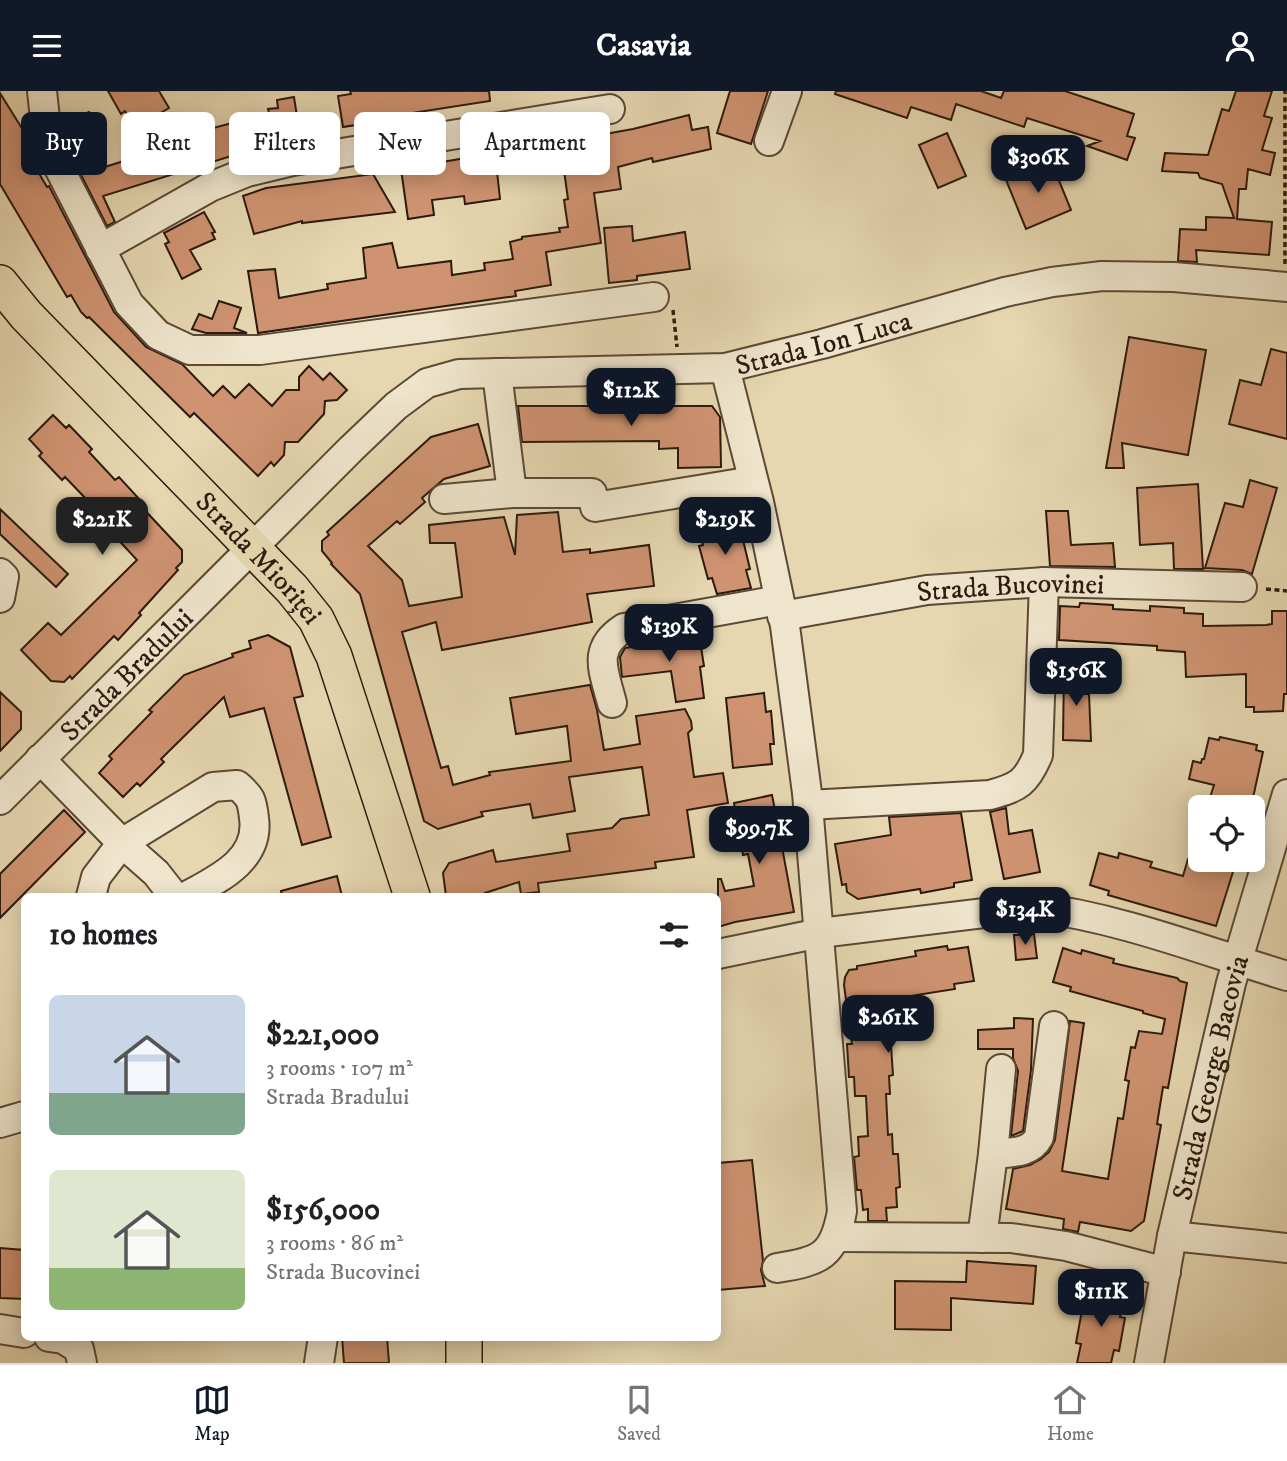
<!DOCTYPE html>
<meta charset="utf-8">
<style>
body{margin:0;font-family:"IM FELL DW Pica",serif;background:#f2f2f2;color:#202124;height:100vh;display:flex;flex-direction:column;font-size:26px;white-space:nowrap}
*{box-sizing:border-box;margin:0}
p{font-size:23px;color:#757577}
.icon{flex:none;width:38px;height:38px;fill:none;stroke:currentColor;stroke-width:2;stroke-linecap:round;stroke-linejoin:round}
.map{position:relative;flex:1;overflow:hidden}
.side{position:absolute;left:21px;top:802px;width:700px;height:448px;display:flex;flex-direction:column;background:#fff;border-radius:10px;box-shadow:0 4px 18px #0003}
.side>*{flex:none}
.top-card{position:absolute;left:21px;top:21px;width:700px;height:63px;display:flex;gap:14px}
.buttons{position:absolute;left:1188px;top:704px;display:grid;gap:14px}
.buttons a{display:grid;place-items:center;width:77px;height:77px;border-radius:10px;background:#fff;box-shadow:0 4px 18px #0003;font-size:35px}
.price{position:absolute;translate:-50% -60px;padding:0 16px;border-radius:14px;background:#111827;color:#fff;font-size:23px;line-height:46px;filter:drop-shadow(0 2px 4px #0008)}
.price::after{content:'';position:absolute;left:50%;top:42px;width:21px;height:16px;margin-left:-10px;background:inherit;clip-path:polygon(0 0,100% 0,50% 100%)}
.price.current{background:#222;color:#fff}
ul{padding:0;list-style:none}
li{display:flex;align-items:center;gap:21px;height:175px;padding:0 28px}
li span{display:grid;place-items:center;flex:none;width:196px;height:140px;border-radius:10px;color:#555}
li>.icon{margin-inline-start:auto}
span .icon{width:84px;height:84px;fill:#fffc;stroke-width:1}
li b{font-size:30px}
h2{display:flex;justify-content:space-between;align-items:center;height:84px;padding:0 28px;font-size:30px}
.pill{padding:0 24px;border-radius:10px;background:#fff;box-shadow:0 4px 18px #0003;font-size:24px;line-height:63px}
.pill.current{background:#111827;color:#fff}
header{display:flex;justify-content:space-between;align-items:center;height:91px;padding:0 28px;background:#111827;color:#fff;font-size:32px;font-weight:700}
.tab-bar{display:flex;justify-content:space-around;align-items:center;height:98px;border-top:2px solid #e0e0e0;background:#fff;font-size:19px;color:#757577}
.tab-bar a{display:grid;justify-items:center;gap:4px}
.tab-bar .current{color:#111827}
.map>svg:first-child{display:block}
.building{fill:#cf9371;stroke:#2d1a0e;stroke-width:2}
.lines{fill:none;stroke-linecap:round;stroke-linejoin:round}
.minor-casing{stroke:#5b4936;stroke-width:32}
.major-casing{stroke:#2d1a0e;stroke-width:38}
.path{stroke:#2d1a0e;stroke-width:3.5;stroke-dasharray:5 3.5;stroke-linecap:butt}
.minor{stroke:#efe5cc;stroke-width:28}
.major{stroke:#e6d7b0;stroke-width:35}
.labels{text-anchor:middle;stroke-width:6;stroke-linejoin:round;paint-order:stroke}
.street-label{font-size:28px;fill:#2d1a0e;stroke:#efe5cc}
</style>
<header><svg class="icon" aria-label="menu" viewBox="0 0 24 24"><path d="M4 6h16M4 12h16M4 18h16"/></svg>Casavia<svg class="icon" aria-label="person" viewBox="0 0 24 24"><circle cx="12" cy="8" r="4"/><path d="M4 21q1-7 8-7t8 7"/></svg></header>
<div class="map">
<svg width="1287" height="1272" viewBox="0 0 1287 1272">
<rect width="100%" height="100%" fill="#e6d7b0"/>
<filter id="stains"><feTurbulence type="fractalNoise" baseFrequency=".00286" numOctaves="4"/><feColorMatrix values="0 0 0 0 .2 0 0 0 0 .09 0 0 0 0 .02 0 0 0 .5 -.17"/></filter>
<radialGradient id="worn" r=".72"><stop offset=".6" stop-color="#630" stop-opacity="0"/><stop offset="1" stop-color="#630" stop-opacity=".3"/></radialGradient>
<path class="building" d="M108,0H159L169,17L135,37L125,20L121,23Z
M350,0H489L490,10L399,24L400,27L343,36L338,5L351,3Z
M730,0H768L751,53L717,42Z
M836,0H981L1001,7L1004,0H1065L1134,23L1127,45L1135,47L1127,69L1087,55L1100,50L1027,27L1024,36L956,13L951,29L911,16L907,27L835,3Z
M1236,0H1272L1264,25L1272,27L1262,59L1275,62L1270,84L1248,78L1246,98H1239L1237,128L1272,131L1269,164L1196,159L1197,171L1178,170L1180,138L1206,139V126L1234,127L1222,93L1200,87L1198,82L1162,80L1165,62L1208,64L1222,18L1229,20Z
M0,2L31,52L24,57L47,96L49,95L114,221L146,256L182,273L213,305L223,295L235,307L249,293L272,315L286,299H299V286L309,275L323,289L330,282L347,299L337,309L325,310L324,323L298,351H285L284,364L274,375L271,371L258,385L194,322L190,326L89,226L87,227L81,221L71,204L67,206L0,93Z
M294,6L300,45L256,52L257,57L103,105L115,131L107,135L79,80L90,76L92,80L197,47L195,42L269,22L268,18L278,17L277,9Z
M89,21L95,42L87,43L94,62L76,73L62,31Z
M689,24L692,39L708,36L711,58L653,71L652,67L618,76L621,98L594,102L601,152L546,161L551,194L515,200L516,205L258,242L248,180L275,178L279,207L328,198L327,193L366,187L363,157L392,152L398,177L451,170L452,184L485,179L484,172L513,168L510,151L522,148V146L560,141L559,137L568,136L564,109L568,108L560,51L633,38Z
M947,42L966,85L938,97L919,54Z
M495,62L500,108L465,113L464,105L432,109L434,124L408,128L401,78Z
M1051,70L1071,119L1026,138L1006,89Z
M373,83L395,121L302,132V130L254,143L243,105L266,97Z
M204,121L215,141L212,142L215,148L190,159L201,178L182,188L165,153L169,151L164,142Z
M632,135L633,150L685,141L690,178L637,185V189L609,192L604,137Z
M219,210L241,217L234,237L247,242H206L192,238L199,223L212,228Z
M1129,246L1206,259L1188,364L1122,352L1124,377H1106Z
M1271,258L1287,262V348L1229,333L1240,289L1261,294Z
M518,315H712L720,326L721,376L678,377V357L659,358V350L522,351Z
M53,324L66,337L69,334L92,358L89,361L115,389L119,386L141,410L139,413L182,459V471L176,477L178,479L139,522L141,524L118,549L114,545L72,588L70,585L64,591L51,590L21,559L48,532L61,544L137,469L88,416L91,413L65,386L62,389L39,365L42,362L29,348Z
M478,333L490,375L444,388L422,407L425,411L400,433L397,430L368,455L402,489L409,515L462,506L455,452H430L429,434L504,426L515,464L517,424L558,421L563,461L590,458V462L649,454L654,495L587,503L592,531L442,559L436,531L402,541L441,677L448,675L453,694L490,684L489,681L571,670L567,635L516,643L510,607L590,594L597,619L604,659L640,653L636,625L685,618L691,630L692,638L688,642L694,686L723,682L728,712L687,719L694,766L655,771L656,777L538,792L539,801L521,803L519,791L485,802L486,805H446L443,782L449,772L493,759L496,771L570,760L567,743L612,737L621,728L649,724L642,676L569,686L575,720L533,727L530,713L481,721L483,725L438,738L424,730L360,503L331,473L332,472L322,460V450L329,444L327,441L431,346Z
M1250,389L1277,397L1252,483L1242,479L1205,477L1225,412L1243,416Z
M1198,393L1203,478H1174L1173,452L1140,454L1137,397Z
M0,418L68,483L56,496L0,443Z
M1046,420H1068L1071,454L1113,452L1115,476L1050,475Z
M732,427L737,446L742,445L750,478L746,479L751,497L717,503L712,487L708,488L699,455L703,454L699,436Z
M1080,512L1113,514V518L1150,520V515L1184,517V522L1203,523V535L1266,534L1272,533V520H1287V603H1284L1283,620L1254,621V616H1246V583L1186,586L1185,561L1157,559V555L1059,549L1060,515L1079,516Z
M696,543L698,557L701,556L704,575L700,576L704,607L676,611L671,580L622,586L620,566L625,557L667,551V547Z
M268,544L290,556L303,605L294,607L331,746L302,754L264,617L230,626L224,606L161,668L164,671L140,695L137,692L123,706L99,682L112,668L109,665L152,621L149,619L184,584L233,566L232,563L251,557L249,550Z
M1064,579H1083L1081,603H1089L1091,650L1063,649Z
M0,601L21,621V638L0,660Z
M764,602L766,621L771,620L774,653H770L772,673L733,677L726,607Z
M1220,646L1257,654L1256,659L1263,661L1251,716H1207L1214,694L1189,688L1193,670L1201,672L1202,668H1204L1209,647L1219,649Z
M772,704L776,724L780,723L786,755L782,756L794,821L735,831L718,836V788H721L725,800L754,795L748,763L743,764L734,712Z
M1006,717L1009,743L1032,739L1040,781L1004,788L990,721Z
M64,719L85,741L0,827V783Z
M961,722L972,789L954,792V796L921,802L920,798L858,808L847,801L846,793L842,794L835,753L891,744L889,726Z
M1099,762L1118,767L1119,762L1152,771L1150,776L1183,785L1188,768H1237L1216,835L1108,804L1109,800L1090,794Z
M337,785L342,805H282L281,800Z
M1034,843L1037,867L1016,869L1014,844Z
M947,855L948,859L968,856L974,890L954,893L955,898L885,909L890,939L893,984L889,985L890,1003H886L888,1044L892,1043L893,1063H898L900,1096L896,1097L897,1116L886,1117L887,1130H868V1118L863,1119L861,1099H857L854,1066L859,1065L858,1046L868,1045L866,1005H855L854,986H849L847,953H852L844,894L845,886L849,879L857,878V875L916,865L915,860Z
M1063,857L1081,863L1082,859L1114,868L1113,872L1177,887L1180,890L1187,892L1168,997L1163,996L1157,1033L1161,1034L1144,1130L1131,1140L1080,1131L1078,1141L1063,1138L1064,1128L1006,1118L1013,1078L1030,1074L1041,1068L1049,1061L1055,1049L1070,930L1084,932L1062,1080L1108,1088L1118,1027L1123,1028L1129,990L1125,989L1131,956L1135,957L1139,940L1162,943L1165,928L1143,922V920L1070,900L1071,896L1053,891Z
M1014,927L1033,928L1031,979L1023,1040L1011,1045L1018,980L1013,967V958H978V939L1014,937Z
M752,1069L763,1170L761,1179L765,1195L718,1199V1072Z
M0,1157L24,1159V1208L0,1207Z
M967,1170L1036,1175L1033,1213L951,1207V1239L895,1238V1190L966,1191Z
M1091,1201L1124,1207L1120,1226L1125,1227L1119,1260L1114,1259L1111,1272H1077L1081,1253L1076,1252L1082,1219L1087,1220Z
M342,1246H387L389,1272H344Z"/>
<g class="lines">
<g class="minor-casing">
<g id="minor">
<path d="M42,0L46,37L58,75L129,213L158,244L190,259H260L654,206"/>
<path d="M769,50L787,0"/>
<path d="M100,158L210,96L247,81L293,70L610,18"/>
<path d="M725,277L759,411L785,535L807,702L842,1120C834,1165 821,1170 777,1177"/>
<path d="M497,282L512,402"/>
<path d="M444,408L512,402H592L595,416L753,390"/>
<path d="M0,482L4,486L0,507"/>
<path id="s1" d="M782,525L927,499L1044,491L1242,496"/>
<path d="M612,612C604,580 591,558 624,537L779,509"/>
<path d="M40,668L122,752L156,782L174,805"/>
<path id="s2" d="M0,709L351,358L396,315L427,292L459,283L725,277L822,253L1005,201L1052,191L1102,185L1174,186L1287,196"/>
<path d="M808,714L990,704C1019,696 1026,692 1038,664L1044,491"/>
<path d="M91,805L96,786L122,752L213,696L237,694C251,706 252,709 254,727C260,769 218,788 187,805"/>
<path d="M718,863L820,842L1034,816C1121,827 1204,860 1287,885"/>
<path d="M0,1032L24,1025"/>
<path d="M993,1063C1011,1061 1030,1063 1039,1046L1054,935"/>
<path d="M1172,1145L1287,1157"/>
<path d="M838,1146L1011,1147L1066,1155L1166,1181"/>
<path d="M982,1147L993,1063L1001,978"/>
<path d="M0,1238L24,1242"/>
<path d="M49,1246L63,1248L79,1258L82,1272"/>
<path d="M319,1272L323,1246"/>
<path id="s3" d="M1149,1272L1172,1145L1231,892L1287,703"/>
</g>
</g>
<g class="major-casing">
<g id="major">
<path id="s4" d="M0,192L26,224L292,498L316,528L334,565L412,805"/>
<path d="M464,1246V1272"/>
</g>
</g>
<path class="path" d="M1285,173V0
M673,219L677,256
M1266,498L1287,500"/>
<use href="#minor" class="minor"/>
<use href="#major" class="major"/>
</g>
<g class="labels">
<g class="street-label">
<text dy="10" stroke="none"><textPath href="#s2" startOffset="998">Strada Ion Luca</textPath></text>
<text dy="10" stroke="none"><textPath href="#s4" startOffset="378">Strada Mioriței</textPath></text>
<text dy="10" stroke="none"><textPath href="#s1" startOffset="231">Strada Bucovinei</textPath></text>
<text dy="10" stroke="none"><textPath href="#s2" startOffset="178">Strada Bradului</textPath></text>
<text dy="10" stroke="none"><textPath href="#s3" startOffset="292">Strada George Bacovia</textPath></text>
</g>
</g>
<rect width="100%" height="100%" filter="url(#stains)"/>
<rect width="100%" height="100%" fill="url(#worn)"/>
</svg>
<div class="buttons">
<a><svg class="icon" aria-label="locate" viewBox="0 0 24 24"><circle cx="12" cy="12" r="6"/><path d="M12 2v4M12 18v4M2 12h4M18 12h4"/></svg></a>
</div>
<b class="price" style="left:1038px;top:104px">$306K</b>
<b class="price" style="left:631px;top:337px">$112K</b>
<b class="price current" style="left:102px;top:466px">$221K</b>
<b class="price" style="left:725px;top:466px">$219K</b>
<b class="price" style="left:669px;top:573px">$139K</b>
<b class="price" style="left:1076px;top:617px">$156K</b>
<b class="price" style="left:759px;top:775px">$99.7K</b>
<b class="price" style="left:1025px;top:856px">$134K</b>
<b class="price" style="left:888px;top:964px">$261K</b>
<b class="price" style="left:1101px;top:1238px">$111K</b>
<div class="top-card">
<a class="pill current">Buy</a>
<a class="pill">Rent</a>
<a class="pill">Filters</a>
<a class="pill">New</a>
<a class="pill">Apartment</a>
</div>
<section class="side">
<h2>10 homes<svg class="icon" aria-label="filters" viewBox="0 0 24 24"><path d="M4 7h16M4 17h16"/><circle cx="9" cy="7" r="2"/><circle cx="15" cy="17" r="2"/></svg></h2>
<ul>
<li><span style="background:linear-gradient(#c9d6e8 70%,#7fa58c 0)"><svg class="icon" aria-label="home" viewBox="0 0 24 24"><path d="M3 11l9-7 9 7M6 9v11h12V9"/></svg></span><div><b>$221,000</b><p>3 rooms · 107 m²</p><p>Strada Bradului</p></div></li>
<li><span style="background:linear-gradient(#dfe7d0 70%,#8fb573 0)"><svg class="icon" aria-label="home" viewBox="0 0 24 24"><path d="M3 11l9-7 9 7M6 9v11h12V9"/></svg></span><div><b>$156,000</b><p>3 rooms · 86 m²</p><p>Strada Bucovinei</p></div></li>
</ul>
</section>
</div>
<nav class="tab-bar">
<a class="current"><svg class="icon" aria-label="map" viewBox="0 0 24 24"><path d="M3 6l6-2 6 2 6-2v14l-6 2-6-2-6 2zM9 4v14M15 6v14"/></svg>Map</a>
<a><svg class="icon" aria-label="saved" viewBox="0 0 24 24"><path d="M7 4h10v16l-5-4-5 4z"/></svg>Saved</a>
<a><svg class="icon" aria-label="home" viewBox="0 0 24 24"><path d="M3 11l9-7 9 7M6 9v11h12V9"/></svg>Home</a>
</nav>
